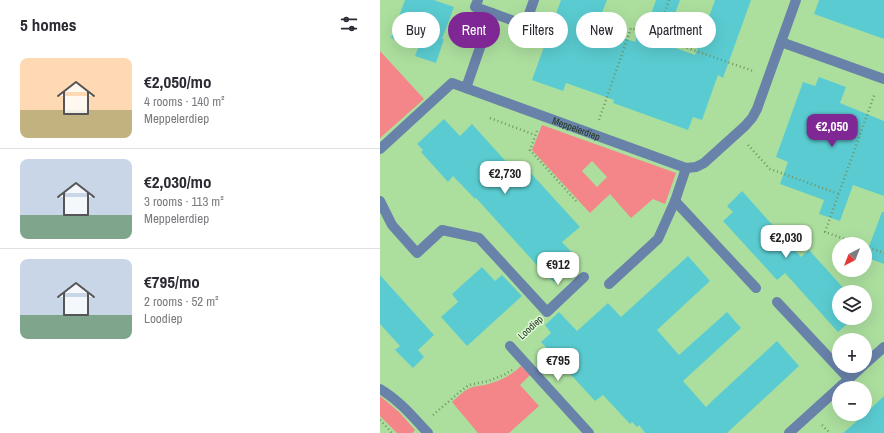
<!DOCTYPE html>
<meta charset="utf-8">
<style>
body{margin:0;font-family:"Archivo Narrow",sans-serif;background:#f7f7f7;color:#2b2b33;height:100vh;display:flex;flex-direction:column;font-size:15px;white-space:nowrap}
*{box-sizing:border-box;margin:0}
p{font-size:13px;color:#7c7c81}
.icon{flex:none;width:22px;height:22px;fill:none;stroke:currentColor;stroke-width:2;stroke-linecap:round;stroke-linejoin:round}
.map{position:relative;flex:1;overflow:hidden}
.sheet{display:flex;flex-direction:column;background:#fff;width:380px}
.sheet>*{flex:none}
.guide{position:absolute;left:12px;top:12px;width:380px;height:36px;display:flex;gap:8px}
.needle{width:26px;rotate:222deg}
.fabs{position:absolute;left:452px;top:237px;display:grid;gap:8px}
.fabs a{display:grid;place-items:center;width:40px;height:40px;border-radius:50%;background:#fff;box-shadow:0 4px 16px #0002;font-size:20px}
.price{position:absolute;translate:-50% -34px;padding:0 9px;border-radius:8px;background:#fff;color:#222;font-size:13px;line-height:26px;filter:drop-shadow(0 1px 2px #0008)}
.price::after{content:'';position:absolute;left:50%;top:24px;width:12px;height:9px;margin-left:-6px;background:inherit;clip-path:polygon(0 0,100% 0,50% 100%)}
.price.on{background:#7f2794;color:#fff}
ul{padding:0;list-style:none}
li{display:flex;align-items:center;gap:12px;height:100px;padding:0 20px}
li+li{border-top:1px solid #e1e1e2}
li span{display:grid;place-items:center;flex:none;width:112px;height:80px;border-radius:8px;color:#555}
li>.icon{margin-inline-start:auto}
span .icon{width:48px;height:48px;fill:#fffc;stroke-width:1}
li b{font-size:17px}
h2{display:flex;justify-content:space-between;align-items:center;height:48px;padding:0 20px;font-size:17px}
.pill{padding:0 14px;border-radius:18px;background:#fff;box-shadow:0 4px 16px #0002;font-size:14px;line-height:36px}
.pill.on{background:#7f2794;color:#fff}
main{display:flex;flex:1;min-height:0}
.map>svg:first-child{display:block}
.green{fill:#f48588;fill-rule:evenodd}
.building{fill:#5accd1}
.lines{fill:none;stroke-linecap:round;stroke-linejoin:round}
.path{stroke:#709566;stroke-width:2.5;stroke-dasharray:1 3;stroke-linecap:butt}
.minor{stroke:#6982a9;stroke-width:10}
.labels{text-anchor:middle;stroke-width:3;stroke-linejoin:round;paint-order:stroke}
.street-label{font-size:10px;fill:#25391f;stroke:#def8d7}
</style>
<main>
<section class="sheet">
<h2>5 homes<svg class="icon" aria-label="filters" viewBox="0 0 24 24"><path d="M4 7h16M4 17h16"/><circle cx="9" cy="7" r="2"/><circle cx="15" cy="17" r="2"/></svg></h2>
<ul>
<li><span style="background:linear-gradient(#ffd9b3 65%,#c2b280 0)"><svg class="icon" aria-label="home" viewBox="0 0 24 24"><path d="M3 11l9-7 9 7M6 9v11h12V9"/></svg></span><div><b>€2,050/mo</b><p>4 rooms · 140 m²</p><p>Meppelerdiep</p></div></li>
<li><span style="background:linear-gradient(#c9d6e8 70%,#7fa58c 0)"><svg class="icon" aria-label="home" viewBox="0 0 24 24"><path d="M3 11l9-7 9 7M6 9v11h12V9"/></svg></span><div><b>€2,030/mo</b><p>3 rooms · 113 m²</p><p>Meppelerdiep</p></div></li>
<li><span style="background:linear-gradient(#c9d6e8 70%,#7fa58c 0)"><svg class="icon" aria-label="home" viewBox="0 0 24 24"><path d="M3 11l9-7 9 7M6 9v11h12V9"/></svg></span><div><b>€795/mo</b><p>2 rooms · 52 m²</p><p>Loodiep</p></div></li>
</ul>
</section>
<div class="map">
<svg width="504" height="433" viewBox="0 0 504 433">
<rect width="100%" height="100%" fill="#acdf9e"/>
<path class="green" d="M0,51L44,99L0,138Z
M162,125L296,173L285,204L273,199L251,218L230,194L210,213L152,150ZM212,161L227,177L217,187L202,171Z
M141,366L150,375L140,385L159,406L129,433H98L72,402C78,397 83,391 90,388C94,386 100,386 105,385C119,381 131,376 141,366Z
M0,396L19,412L35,430L32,433H17L0,416Z"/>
<path class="building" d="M25,0H54L74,7L62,39H64L56,63L35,56L38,48L11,38Z
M181,0H227L216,28L255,42L264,15L270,17L276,0H300L284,44L315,55L335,0H371L343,78L338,75L322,120L313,117L308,130L233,103L234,100L186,83L183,91L152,80Z
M439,0H504V39L434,14Z
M439,77L466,87L460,103L504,121V196L473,185L460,221L439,214L444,200L400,184L408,162L396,157L423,82L435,86Z
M64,119L80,136L92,124L140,177L148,170L200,227L182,242L198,259L174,282L155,263L96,198L95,199L73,176L68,182L41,152L43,150L37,144Z
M362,191L421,257L429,250L467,292H459V318H474L458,332L405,273L397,280L343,221L353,212L347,206Z
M502,212H504V264L485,257Z
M308,256L330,281L277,330L299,355L347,312L361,328L303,381L326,407L332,401L397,341L419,366L347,433H265L259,425L257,427L252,422L250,424L223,395L215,401L161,342L171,333L165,325L179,312L197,331L228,303L241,317Z
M102,267L115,281L122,275L142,296L87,346L61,317L78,302L72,294Z
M0,275L54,335L38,350L44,357L33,368L15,350L20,346L0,324Z
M504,396V433H463L485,414Z"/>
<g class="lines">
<path class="path" d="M289,0L276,37L373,71
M110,118L155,135
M219,120L251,28L276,37
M157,131L150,150L196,201
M368,145L390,169L459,194
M479,244L445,232L495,93
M485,246L504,253
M141,336L156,322
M53,415L82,390L89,385L108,381L124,375L132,370
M0,420L12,433
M442,425L450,433"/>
<g class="minor">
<path d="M112,13L145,25L154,0"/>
<path d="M401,42L416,0"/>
<path d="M86,88L112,13L95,7L98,0"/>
<path id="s1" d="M0,149L72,83L306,168L316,167L324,163L365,126L372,118L377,109L401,42L504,79"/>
<path d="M0,201L12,225L37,253L62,230L99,238L167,312L204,277"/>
<path d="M295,201L376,288"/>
<path d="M229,284L278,239L295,201L306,168"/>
<path d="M397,302L469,379"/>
<path d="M130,346L209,433"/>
<path d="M485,364L504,347"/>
<path d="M0,389C19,400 33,417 48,433"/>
<path d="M409,433L483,366"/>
</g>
</g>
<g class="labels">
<g class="street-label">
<text dy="4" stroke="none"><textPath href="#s1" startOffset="230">Meppelerdiep</textPath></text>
<text transform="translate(150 327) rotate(-43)" y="4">Loodiep</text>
</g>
</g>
</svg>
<div class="fabs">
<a><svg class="needle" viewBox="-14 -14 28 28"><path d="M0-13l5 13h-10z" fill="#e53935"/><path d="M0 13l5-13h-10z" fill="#7c7c81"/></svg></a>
<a><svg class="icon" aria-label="layers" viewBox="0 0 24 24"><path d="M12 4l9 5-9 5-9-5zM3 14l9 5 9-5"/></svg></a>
<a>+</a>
<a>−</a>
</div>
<b class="price on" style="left:452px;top:148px">€2,050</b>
<b class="price" style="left:125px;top:195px">€2,730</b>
<b class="price" style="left:406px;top:259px">€2,030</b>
<b class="price" style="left:178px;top:286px">€912</b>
<b class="price" style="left:178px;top:382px">€795</b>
<div class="guide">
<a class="pill">Buy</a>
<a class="pill on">Rent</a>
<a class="pill">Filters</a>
<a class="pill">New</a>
<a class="pill">Apartment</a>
</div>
</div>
</main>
